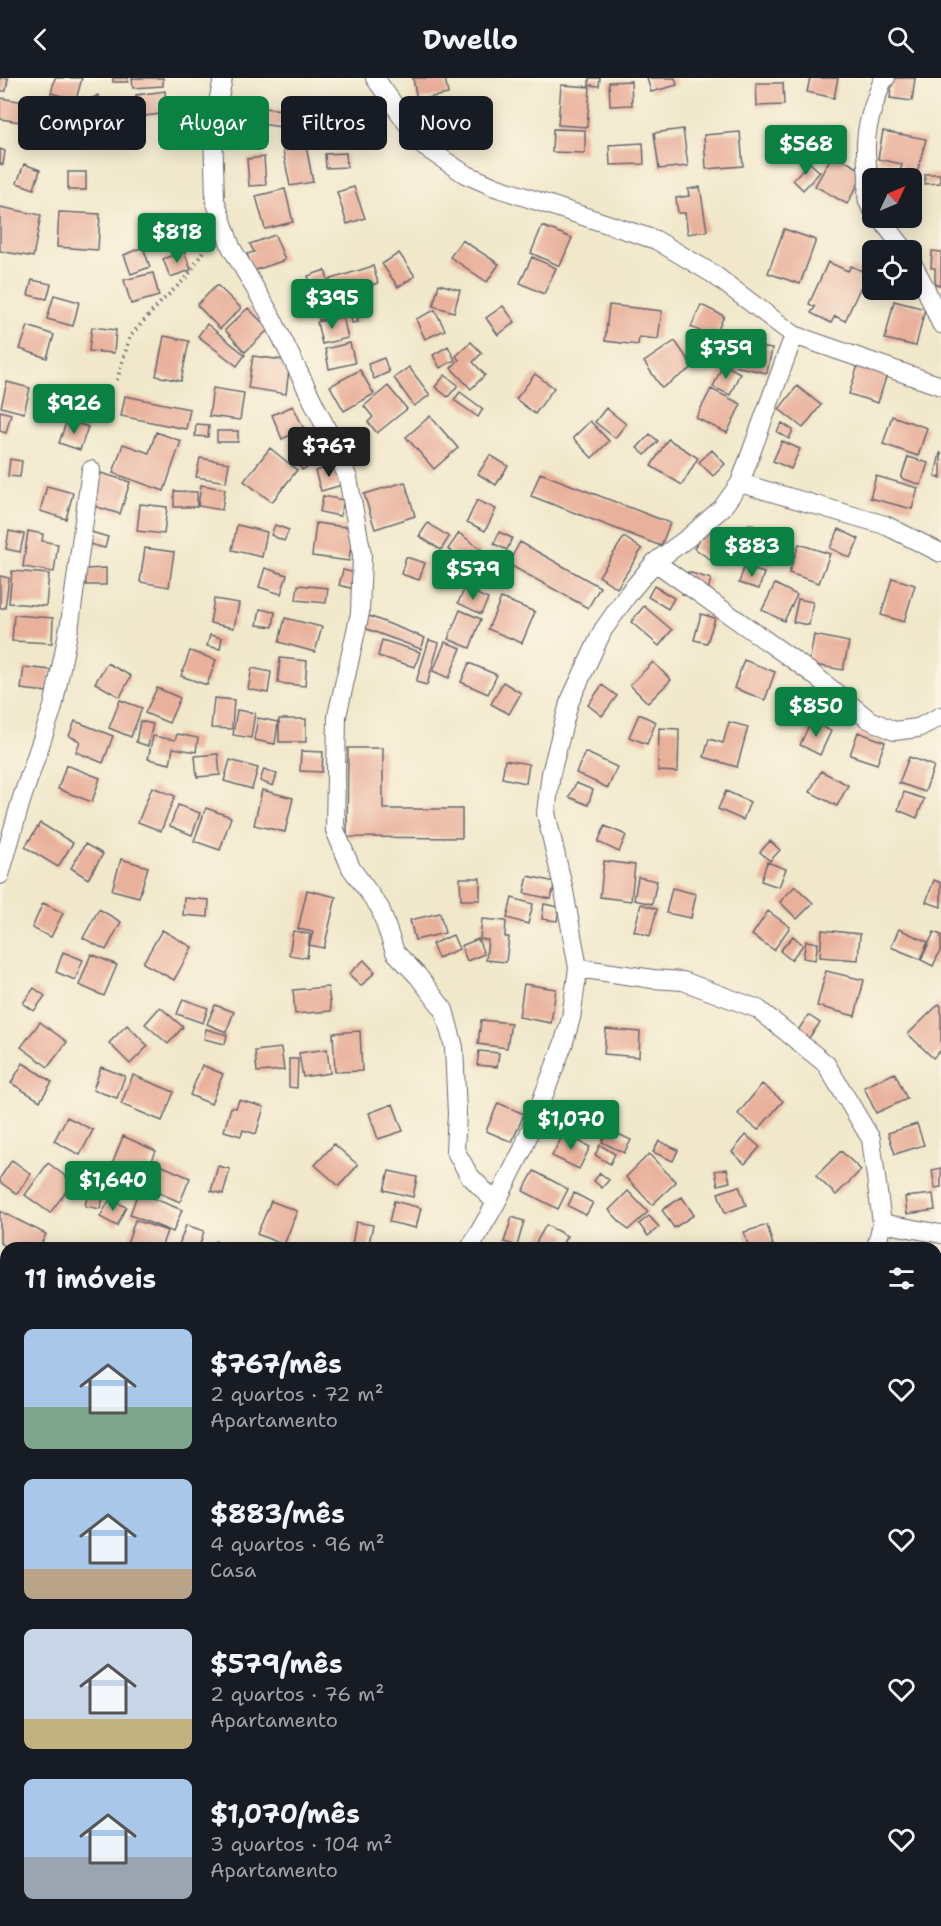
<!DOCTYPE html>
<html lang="pt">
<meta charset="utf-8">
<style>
body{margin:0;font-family:"Shantell Sans",sans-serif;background:#20242c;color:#f1f3f6;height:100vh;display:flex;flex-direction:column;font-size:22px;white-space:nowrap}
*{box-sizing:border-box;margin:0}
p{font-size:20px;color:#9ea1a6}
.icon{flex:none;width:33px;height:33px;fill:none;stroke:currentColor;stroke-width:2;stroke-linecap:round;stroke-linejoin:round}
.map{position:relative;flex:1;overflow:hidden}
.panel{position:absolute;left:0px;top:1164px;width:942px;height:684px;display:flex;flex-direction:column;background:#171b24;border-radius:18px 18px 0 0;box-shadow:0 3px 15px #0003}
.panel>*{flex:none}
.banner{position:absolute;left:18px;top:18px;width:600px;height:54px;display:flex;gap:12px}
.needle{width:39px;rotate:46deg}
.buttons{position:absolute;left:862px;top:90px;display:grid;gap:12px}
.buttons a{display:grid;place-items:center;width:60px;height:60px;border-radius:9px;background:#171b24;box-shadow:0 3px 15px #0003;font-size:30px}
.price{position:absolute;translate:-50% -51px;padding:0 14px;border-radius:6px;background:#0b8043;color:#fff;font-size:20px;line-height:39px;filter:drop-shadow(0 2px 3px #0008)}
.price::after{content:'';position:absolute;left:50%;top:36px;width:18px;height:14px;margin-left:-9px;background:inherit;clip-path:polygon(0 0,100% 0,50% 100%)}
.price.on{background:#222;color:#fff}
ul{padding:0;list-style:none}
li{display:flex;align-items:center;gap:18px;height:150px;padding:0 24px}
li span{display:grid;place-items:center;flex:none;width:168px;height:120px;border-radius:9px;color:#555}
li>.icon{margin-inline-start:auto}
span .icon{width:72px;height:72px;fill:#fffc;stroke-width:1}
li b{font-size:26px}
h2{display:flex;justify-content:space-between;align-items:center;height:72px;padding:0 24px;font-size:26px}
.tag{padding:0 21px;border-radius:9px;background:#171b24;box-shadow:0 3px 15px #0003;font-size:21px;line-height:54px}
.tag.on{background:#0b8043;color:#fff}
header{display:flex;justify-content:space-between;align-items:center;height:78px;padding:0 24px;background:#171b24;font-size:27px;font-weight:700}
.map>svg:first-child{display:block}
.building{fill:#e9b09b}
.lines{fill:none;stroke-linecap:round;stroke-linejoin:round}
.minor-casing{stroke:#6a676d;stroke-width:20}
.path{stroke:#6a676d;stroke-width:4;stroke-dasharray:1.5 4.5;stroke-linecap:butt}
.minor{stroke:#fff;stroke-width:18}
</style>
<header><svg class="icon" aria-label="back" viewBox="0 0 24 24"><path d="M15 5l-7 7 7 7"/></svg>Dwello<svg class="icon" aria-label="search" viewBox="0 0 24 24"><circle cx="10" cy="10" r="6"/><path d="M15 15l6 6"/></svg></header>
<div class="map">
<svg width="941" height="1848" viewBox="0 0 941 1848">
<rect width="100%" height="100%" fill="#fcf5e5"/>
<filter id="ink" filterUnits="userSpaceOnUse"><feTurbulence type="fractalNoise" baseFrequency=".0167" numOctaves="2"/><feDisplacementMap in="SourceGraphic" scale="12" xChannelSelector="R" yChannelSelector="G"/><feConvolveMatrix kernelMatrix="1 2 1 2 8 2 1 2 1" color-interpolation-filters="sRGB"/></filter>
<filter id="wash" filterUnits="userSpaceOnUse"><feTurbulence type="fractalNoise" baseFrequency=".008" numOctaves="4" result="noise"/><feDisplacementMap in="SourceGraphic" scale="24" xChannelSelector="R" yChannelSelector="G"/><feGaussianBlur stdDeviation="1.35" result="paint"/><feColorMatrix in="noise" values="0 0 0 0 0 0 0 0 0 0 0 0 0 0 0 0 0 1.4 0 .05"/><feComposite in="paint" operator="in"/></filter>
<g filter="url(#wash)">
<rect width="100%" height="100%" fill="#f1e8cb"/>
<g id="blocks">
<path class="building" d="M0,0H8L6,13H0Z
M55,0H82L76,22L51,15Z
M113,0H128V4H113Z
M132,0H163V8L133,10Z
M413,0H445L448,16L417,22Z
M589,0H600L599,8L589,7Z
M647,0H675L677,7L651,14Z
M810,0H838L834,20L807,14Z
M893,0H915L912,23L890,20Z
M631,3L632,27L610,28L609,4Z
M756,5H783L784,27L757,28Z
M561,7L590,9L587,49L558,47Z
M165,13L167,35L139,39L136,17Z
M98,17L108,36L89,46L80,27Z
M0,20L38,26L35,46L0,41Z
M431,26L448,28L444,55L427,53Z
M349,28L361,56L335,67L323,39Z
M254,29L283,32L282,49L252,45Z
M470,30L487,33L485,58L467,56Z
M74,34L75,60L48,61L47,35Z
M553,51L585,52V75L552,74Z
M683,51L688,88L659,91L654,55Z
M883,53L926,61L916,99L900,96L902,86L878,81Z
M740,54L743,88L706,91L704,57Z
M643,65L644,86L610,87L609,67Z
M306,68L313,104L290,108L283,73Z
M0,71L5,73L3,87L0,86Z
M346,75L347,89L326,90L325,76Z
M833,76L865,94L847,126L815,108Z
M264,79L266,107L249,108L247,81Z
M809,84L820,94L803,112L793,102Z
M24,86L40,92L34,111L17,105Z
M68,94H86V112H68Z
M925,96H940V105L925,106Z
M354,109L365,140L347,146L337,114Z
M700,109L707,153L688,156L685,135H678L676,120L689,118L688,111Z
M285,111L293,144L265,151L256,118Z
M0,129L41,137L33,179L0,173Z
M59,134L100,136L98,172L57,169Z
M542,148L572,160L560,188L531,175Z
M784,151L816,162L800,206L768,195Z
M275,157L285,182L253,193L247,176L254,174L250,166Z
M462,162L499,186L487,204L450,179Z
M143,169L150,189L131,196L124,177Z
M184,173L191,192L170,199L163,181Z
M932,173L941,174V207H935V190H931Z
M399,175L415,198L398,209L382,186Z
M532,179L556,190L544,216L520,205Z
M828,184L848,193L851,188L867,195L845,243L835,238L831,245L811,235L815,229L809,226Z
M373,188L378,205L316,224L308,198L325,192L328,202Z
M153,195L159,218L131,226L124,202Z
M32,202L51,206L47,221L28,217Z
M439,206L460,212L454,234L433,228Z
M217,207L241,230L220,251L197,227Z
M54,217L79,224L73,248L47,241Z
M343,219L347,235L319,242L315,226Z
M348,223H354L358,244L352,245Z
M894,223L925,231L916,268L885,261Z
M609,227L662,233L658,261L639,259L638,267L605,263Z
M701,227L724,238L714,260L691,249Z
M503,228L515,244L498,257L486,240Z
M248,230L269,251L245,274L225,252Z
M435,232L445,252L425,261L416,241Z
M343,239L348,260L322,266L317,244Z
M207,246L245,277L237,288L198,258Z
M28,248L54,257L47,280L20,271Z
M92,249L116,252L114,275L89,273Z
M164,258L189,263L181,303L156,298Z
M675,263L693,289L662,310L644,284Z
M471,264L482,275L473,284L485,297L471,311L451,290L459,282L456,278Z
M734,264L772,271L767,295L729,287Z
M350,265L355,285L329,291L325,271Z
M448,268L455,282L440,290L433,277Z
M253,278L290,283L286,316L248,310Z
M384,280L389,294L374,301L368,286Z
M723,286L740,295L730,317L713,309Z
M858,287L887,296L878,325L849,316Z
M409,289L430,317L414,328L394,300Z
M360,292L374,316L344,333L330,308Z
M535,296L554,310L535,336L516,321Z
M445,297L458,307L448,319L435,309Z
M7,304L30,310L24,335L1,329Z
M388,308L407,331L377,355L368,344L373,339L364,328Z
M797,308L821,327L803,350L779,331Z
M213,310L244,315L240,342L209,338Z
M711,311L741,326L727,355L696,340Z
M63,312L87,319L83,332L59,325Z
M460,314L483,331L478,339L454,322Z
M125,318L190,331L186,351L121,338Z
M293,328L304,351L282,361L272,337Z
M606,330L626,346L615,360L595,344Z
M0,333L11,336L6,355L0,353Z
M430,338L458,370L434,391L406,359Z
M892,338L927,350L918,378L883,366Z
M67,342L88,349L80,372L59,365Z
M590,343L609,363L592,380L573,360Z
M782,345L793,352L789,361L777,354Z
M196,346L209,347L208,359L195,358Z
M217,353H238V364H217Z
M156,354L181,363L164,413L113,395L123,366L149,375Z
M317,354L329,379L302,392L290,367Z
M650,356L658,363L645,377L637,370Z
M668,361L698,380L682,407L651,388Z
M782,363L800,371L791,391L773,383Z
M270,370L297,392L272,424L244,403Z
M712,372L725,386L713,398L699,384Z
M940,375H941V400L935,398Z
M490,377L508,388L496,407L478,396Z
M908,379L928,385L921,407L901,400Z
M200,380L229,385L226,404L196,399Z
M10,381L22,383L20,399L8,398Z
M337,387L342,407L321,413L315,393Z
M101,395L130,404L120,436L91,427Z
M540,395L670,445L661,468L531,418Z
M876,398L918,410L912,431L870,420Z
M405,404L415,438L375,451L364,416Z
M201,407L225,411L222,432L198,428Z
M47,408L73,415L66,441L40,433Z
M174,413L197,414V429H174Z
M323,418L344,422L340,438L320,434Z
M477,422L496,431L485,453L467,444Z
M140,426L167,429L164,456L137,453Z
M316,445L353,450L349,483L312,478Z
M428,445L449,459L441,472L419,458Z
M749,446L781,459L768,490L736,478Z
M237,447L267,454L262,479L232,472Z
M275,447L289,452L284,463L271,457Z
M709,448L733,464L718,487L694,470Z
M839,451L859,461L850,480L830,470Z
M9,453L24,456L20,474L6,471Z
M28,453L43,456L42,463L58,466L54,494L23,489Z
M88,453L108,459L105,470L85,465Z
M499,454L512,460L507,472L494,466Z
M459,455L482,472L470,488L448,471Z
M624,459L642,471L617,510L599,498Z
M520,464L600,509L588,530L508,486Z
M799,466L830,476L819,505L789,495Z
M145,470L174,474L169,509L140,504Z
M406,479L425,485L419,502L401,496Z
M744,489L764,495L759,511L739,505Z
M106,490V507H86L85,491Z
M265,490L287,497L281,516L259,509Z
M343,492L359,496L354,511L339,507Z
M12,493L49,496L46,528L9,525Z
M688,494L711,501L705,523L682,516Z
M0,498L9,500L5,530H0Z
M892,500L915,507L904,544L881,537Z
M775,506L797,517L784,543L762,532Z
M298,507L328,510L326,525L296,522Z
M654,508L674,520L668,531L648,519Z
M465,510L488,521L481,536L458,525Z
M501,520L535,534L522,565L488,551Z
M214,521L239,525L234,550L210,545Z
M798,521L813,524L809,547L793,544Z
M644,528L672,552L659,568L631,544Z
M260,531L275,534L273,549L257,547Z
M460,532L481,541L470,570L448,561Z
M701,536L715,540L707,565L694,562Z
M14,537L53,540L52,565L12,563Z
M369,538L425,560L421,571L364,550Z
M285,540L322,549L315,574L279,564Z
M210,557L222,560L220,571L207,568Z
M814,557L849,564L843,592L809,586Z
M382,562L420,574L415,589L378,578Z
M429,562L439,565L427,607L416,604Z
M445,564L461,570L449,600L433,593Z
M190,573L216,582L207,607L181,598Z
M280,580L307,583L305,608L278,605Z
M744,582L775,594L765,622L734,610Z
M653,584L671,602L648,625L630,607Z
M107,585L131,598L120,619L95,605Z
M469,585L497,597L488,616L461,604Z
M24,589L51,592L48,614L21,611Z
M252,590L271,594L268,615L248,611Z
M503,604L521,615L509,636L491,626Z
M602,607L617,618L602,638L588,627Z
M157,610L180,620L169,645L145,635Z
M214,620L234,622L232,651L211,650Z
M120,622L142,630L131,659L109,650Z
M237,632L255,635L251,660L233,657Z
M639,636L656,644L647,666L629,659Z
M258,640L278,644L275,666L254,662Z
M279,641H306V664H279Z
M75,643L113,658L103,685L76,674L80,663L69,658Z
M140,643L153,646L148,668L136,664Z
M811,643L831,653L820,677L800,667Z
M729,644L748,649L737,689L704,679L709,661L723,665Z
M659,650L679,651L678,694L658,693Z
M858,654L885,664L877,686L850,677Z
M177,656L198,660L196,674L173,670L170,686L148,681L153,658L175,662Z
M348,670H383V731H462V760L347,759Z
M301,673L323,674L322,694L300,693Z
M585,674L617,689L608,710L576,695Z
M218,676L220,697L197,699L195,678Z
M909,679L934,688L925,714L899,705Z
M230,682L258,690L252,711L224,703Z
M505,682L529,686L526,705L502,700Z
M66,687L100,700L92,724L58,711Z
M264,691L277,696L273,708L260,703Z
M821,693L848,707L837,728L810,714Z
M576,705L593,712L588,727L569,719Z
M152,709L175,718L161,753L138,744Z
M262,712L293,720L285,754L254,747Z
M726,713L750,724L743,742L718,731Z
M904,714L924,721L917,740L898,732Z
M178,727L200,735L192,757L170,748Z
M206,730L231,739L220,772L194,763Z
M40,745L73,765L58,789L25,769Z
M605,748L626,757L619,774L598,764Z
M770,763L780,772L770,783L760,774Z
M85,766L103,776L88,801L71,790Z
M121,781L148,789L139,819L112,812Z
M604,783L635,787L631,823L600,819Z
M767,784L786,791L779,809L761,803Z
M528,798L555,804L551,821L524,815Z
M638,799L657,803L652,826L634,822Z
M460,800H480V822H461Z
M934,802L941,805V829L926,824Z
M795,808L813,825L797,841L780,824Z
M672,810L696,816L691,840L666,835Z
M307,812L336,819L324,870L309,867L313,854L298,851Z
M184,820L209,822L208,839L183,837Z
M512,820L533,826L528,846L507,840Z
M43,825L63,835L51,859L32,850Z
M544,826L559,829L557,843L542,841Z
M641,826L657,831L650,858L634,853Z
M99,831L121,844L106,872L83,860Z
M768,833L790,849L774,872L752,857Z
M440,835L445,855L415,862L410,842Z
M482,841L506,843L505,859H509L506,884L486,882L488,862L480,861Z
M899,851L928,864L920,881L891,869Z
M162,852L192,869L174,902L143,885Z
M822,852L860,856L858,882L820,879Z
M293,853L310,856L307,880L289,877Z
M934,854L941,857V871L933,888L921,882Z
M453,857L459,871L438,880L432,866Z
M793,858L803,867L791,882L780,873Z
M478,861L484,876L467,883L461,868Z
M806,863L818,865L815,882L803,880Z
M63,874L83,882L75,902L56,894Z
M91,876L117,887L104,918L79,907Z
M364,882L375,894L361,908L349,896Z
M826,893L864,902L855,938L817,928Z
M524,906L556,911L551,945L519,939Z
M328,909L331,933L295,936L293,912Z
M34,910L45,918L34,933L23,925Z
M183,921L208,930L203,945L177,936Z
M939,926L941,928V972L933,980L908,956Z
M215,927L234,934L226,954L207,946Z
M160,929L183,949L168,966L145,946Z
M808,937L820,945L808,961L797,954Z
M481,942L511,945L507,970L478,966Z
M40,944L67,964L48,989L21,969Z
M127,947L148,968L130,986L109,965Z
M206,951L227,957L225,966L204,961Z
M606,951L640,954L639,979L604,976Z
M360,953L362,993L335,994L333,955Z
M281,970L284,992L257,994L255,973Z
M327,971L330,995L303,999L299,975Z
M479,973L499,975L497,989L477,987Z
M289,981H298L297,1010L289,1009Z
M23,985L52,1004L40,1023L11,1005Z
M202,987L223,996L211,1026L190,1017Z
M101,989L125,998L117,1020L93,1012Z
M895,995L907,1021L876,1035L864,1009Z
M133,997L174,1014L162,1043L121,1026Z
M762,1006L783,1023L758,1052L738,1036Z
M239,1022L264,1029L256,1056L243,1052L241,1058L224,1053L231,1029L236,1030Z
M498,1025L524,1036L512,1064L486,1053Z
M393,1026L403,1053L378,1061L369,1035Z
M555,1037L567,1043L560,1057L548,1050Z
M67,1039L93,1052L80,1077L54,1063Z
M917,1046L924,1067L895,1076L888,1055Z
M608,1051L631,1062L624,1075L602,1064Z
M564,1055L590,1069L579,1091L552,1078Z
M746,1057L760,1069L745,1086L732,1074Z
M123,1058L156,1073L143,1103L111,1089Z
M659,1063L678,1072L673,1083L653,1074Z
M334,1066L358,1087L339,1108L315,1087Z
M600,1067L615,1076L610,1086L595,1077Z
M841,1073L861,1092L836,1117L816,1098Z
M649,1076L676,1104L652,1127L626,1099Z
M12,1082L31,1096L17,1116L0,1104V1100Z
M48,1085L73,1104L50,1135L25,1117Z
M158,1086L190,1100L180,1124L148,1110Z
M218,1088L230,1091L223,1116L211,1113Z
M941,1090V1109L935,1110L932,1092Z
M727,1091L730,1104L718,1107L715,1093Z
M389,1093L417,1099L413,1119L384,1112Z
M534,1093L568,1111L558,1131L523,1113Z
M600,1095L609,1102L602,1110L594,1103Z
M739,1108L746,1127L725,1135L718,1115Z
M628,1113L648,1134L628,1152L609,1132Z
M138,1114L182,1132L173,1154L130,1137Z
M574,1115L593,1125L586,1137L568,1128Z
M88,1116L103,1120L100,1131L85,1128Z
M933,1116L935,1132L907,1136L905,1119Z
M682,1119L694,1137L674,1150L662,1132Z
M110,1121L126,1129L117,1148L100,1139Z
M271,1123L297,1133L284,1167L257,1156Z
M394,1123L421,1130L416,1150L389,1144Z
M0,1133L46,1156L39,1170H9L0,1165Z
M649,1138L659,1149L648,1158L639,1146Z
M512,1139L524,1143L517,1168L504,1164Z
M135,1142L167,1153L161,1170H126Z
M356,1144L373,1147L368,1170L352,1167Z
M186,1147L204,1153L199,1170H178Z
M546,1147L567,1158L560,1170H533Z
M767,1147L773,1167L764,1170H749L744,1154Z
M215,1163L228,1170H210Z
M941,1290V1312L936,1307V1296Z
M936,1340L941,1344V1356L936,1364Z
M0,1723L6,1727V1738L3,1742L0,1740Z
M0,1757L6,1760V1769L0,1779Z
M936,1785L941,1790V1800L936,1805Z
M209,1842H258L254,1848H205Z
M393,1842H399L409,1848H389Z
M423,1842H448L444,1848H432Z
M453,1842H465L477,1846V1848H451Z
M902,1842H920L926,1848H896Z"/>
</g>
</g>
<g filter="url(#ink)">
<use href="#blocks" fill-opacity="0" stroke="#6a676d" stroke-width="1.5"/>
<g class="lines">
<g class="minor-casing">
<path id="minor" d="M223,0L213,49L215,122L231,169L270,236L328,354L348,400L362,477L360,535L337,638L335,752L351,790L380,830L395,874L418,898L444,932L454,969L457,1036L455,1072L469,1097L496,1125
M375,0L423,68L465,96L495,109L656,162L713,196L794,257L941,308
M873,132C864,121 868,113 868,101C868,91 866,82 866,73C865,48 874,26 882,4L886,0
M880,140L905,172
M912,185L924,207L941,246
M740,405L885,447L941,475
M655,484L809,593L868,641L894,653L918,650L941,638
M0,797L21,723L53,629L70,545L91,392
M578,890L653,901L683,903L758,931L826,986L871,1061L882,1145L941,1156
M470,1170L496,1125L523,1071L563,967L571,940L578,890L564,813L546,735L551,695L569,625L603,552L629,515L655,484L689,459L722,430L740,405L794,257
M876,1170L882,1145
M0,1263L6,1265
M936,1708L941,1712
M0,1795L6,1796
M175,1842L181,1848
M492,1848V1842"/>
</g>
<path class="path" d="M117,302L130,258L163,222L187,199L209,164
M0,1499L6,1502"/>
<use href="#minor" class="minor"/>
</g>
</g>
</svg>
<div class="buttons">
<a><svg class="needle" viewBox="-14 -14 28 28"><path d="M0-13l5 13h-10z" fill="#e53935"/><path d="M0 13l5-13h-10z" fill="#9ea1a6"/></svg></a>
<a><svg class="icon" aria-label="locate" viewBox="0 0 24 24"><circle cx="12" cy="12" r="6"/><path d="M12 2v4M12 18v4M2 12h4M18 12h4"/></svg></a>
</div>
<b class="price" style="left:806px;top:98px">$568</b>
<b class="price" style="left:177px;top:186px">$818</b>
<b class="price" style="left:332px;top:252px">$395</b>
<b class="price" style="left:726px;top:302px">$759</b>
<b class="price" style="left:74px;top:357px">$926</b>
<b class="price on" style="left:329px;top:400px">$767</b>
<b class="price" style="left:752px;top:500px">$883</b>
<b class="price" style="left:473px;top:523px">$579</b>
<b class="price" style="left:816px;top:660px">$850</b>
<b class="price" style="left:571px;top:1073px">$1,070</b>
<b class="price" style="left:113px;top:1134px">$1,640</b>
<div class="banner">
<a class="tag">Comprar</a>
<a class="tag on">Alugar</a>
<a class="tag">Filtros</a>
<a class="tag">Novo</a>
</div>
<section class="panel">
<h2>11 imóveis<svg class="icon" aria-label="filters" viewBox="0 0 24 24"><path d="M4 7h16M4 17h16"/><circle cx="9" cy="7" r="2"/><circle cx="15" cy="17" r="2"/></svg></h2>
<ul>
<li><span style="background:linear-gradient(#a9c7e8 65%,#7fa58c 0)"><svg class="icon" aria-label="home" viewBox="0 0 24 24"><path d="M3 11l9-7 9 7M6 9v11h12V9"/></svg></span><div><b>$767/mês</b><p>2 quartos · 72 m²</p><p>Apartamento</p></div><svg class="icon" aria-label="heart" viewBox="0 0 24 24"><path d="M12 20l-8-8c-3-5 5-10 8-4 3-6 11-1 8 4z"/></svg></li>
<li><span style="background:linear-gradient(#a9c7e8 75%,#b9a48a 0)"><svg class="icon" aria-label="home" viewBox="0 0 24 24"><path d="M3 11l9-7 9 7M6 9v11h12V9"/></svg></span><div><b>$883/mês</b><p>4 quartos · 96 m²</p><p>Casa</p></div><svg class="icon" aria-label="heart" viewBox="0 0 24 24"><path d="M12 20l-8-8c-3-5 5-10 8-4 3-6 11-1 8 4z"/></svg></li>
<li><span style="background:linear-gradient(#c9d6e8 75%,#c2b280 0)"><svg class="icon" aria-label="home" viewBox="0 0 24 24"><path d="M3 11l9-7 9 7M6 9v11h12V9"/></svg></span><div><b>$579/mês</b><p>2 quartos · 76 m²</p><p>Apartamento</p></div><svg class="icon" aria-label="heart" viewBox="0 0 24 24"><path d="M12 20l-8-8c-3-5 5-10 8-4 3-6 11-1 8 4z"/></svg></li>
<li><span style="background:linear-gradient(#a9c7e8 65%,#9aa5b1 0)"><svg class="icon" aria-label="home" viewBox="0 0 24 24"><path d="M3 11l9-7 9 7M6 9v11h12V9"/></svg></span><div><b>$1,070/mês</b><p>3 quartos · 104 m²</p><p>Apartamento</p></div><svg class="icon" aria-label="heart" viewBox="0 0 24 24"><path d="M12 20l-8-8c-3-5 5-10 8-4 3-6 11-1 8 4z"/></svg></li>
</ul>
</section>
</div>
